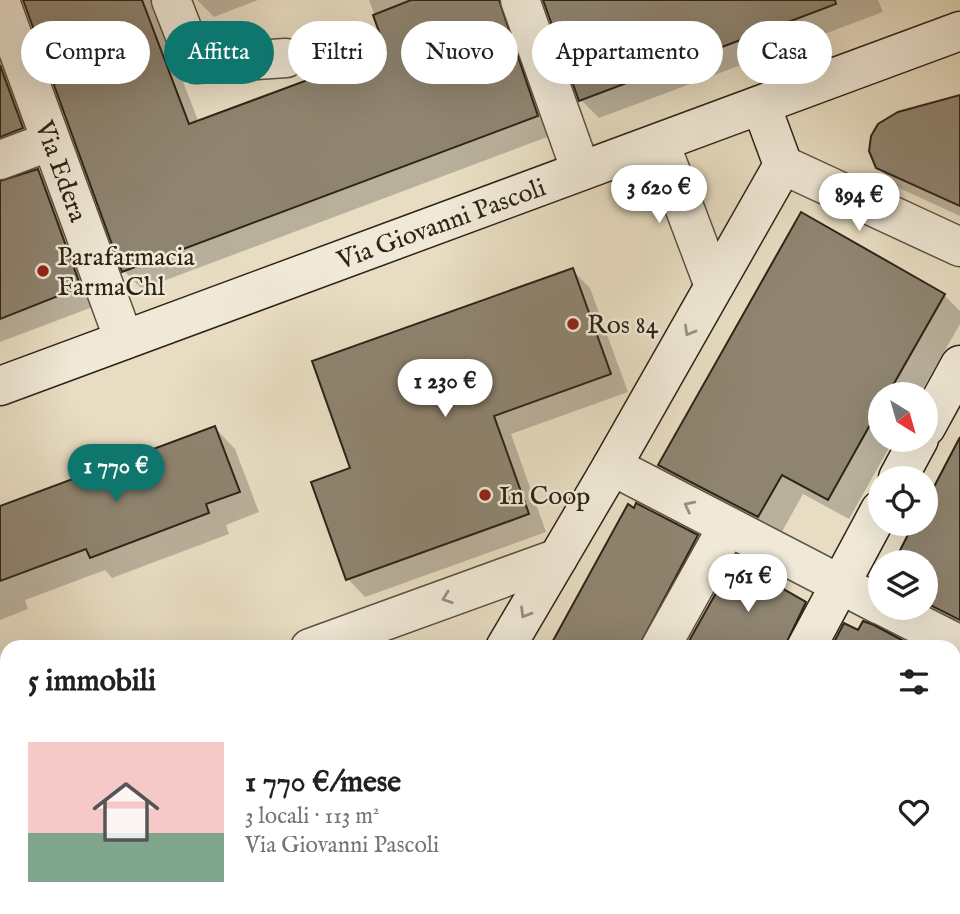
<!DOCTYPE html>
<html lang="it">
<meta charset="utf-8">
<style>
body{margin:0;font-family:"IM FELL English",serif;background:#f2f2f2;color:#202124;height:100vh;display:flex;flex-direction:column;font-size:26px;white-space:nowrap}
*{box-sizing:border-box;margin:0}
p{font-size:23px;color:#757577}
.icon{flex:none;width:38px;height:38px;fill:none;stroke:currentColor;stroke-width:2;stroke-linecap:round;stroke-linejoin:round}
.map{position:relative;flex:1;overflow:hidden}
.drawer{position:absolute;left:0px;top:640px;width:961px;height:275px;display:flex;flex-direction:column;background:#fff;border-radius:21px 21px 0 0;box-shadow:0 7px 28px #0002}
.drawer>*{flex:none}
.top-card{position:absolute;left:21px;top:21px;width:919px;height:63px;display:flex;gap:14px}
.needle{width:46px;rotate:143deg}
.tools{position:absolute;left:868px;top:382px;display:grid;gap:14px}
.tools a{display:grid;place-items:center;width:70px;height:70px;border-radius:50%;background:#fff;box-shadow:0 7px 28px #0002;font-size:35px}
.price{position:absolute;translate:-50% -60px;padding:0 16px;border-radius:24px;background:#fff;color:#222;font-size:23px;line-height:46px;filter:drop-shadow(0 2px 4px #0008)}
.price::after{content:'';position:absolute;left:50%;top:42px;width:21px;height:16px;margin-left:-10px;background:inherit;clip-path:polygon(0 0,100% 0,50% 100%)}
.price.current{background:#0f766e;color:#fff}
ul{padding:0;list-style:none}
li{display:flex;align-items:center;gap:21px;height:175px;padding:0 28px}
li span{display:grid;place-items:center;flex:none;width:196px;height:140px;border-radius:0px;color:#555}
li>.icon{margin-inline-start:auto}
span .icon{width:84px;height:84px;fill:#fffc;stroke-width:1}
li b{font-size:30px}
h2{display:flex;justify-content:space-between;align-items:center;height:84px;padding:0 28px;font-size:30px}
.tag{padding:0 24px;border-radius:32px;background:#fff;box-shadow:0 7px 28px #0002;font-size:24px;line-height:63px}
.tag.current{background:#0f766e;color:#fff}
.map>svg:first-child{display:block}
.shadow{fill:#0003}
.building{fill:#8f8470;stroke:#2e2417;stroke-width:2}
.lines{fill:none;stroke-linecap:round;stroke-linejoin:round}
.lane-casing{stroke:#5c5242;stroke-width:27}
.street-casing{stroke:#5c5242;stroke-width:41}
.secondary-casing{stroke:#2e2417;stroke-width:41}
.lane{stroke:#f0e9d7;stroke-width:24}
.street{stroke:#f0e9d7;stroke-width:38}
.secondary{stroke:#f0e9d7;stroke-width:38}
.oneway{stroke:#999081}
.poi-dot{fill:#8f2418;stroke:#f0e9d7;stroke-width:2.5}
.labels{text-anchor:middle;stroke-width:5;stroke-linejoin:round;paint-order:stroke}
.street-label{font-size:26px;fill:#2e2417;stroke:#f0e9d7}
.poi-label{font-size:26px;fill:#2e2417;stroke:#f0e9d7;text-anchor:start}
</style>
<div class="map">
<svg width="960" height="914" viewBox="0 0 960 914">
<rect width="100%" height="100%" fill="#e8ddc2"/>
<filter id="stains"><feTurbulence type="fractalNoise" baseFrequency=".00286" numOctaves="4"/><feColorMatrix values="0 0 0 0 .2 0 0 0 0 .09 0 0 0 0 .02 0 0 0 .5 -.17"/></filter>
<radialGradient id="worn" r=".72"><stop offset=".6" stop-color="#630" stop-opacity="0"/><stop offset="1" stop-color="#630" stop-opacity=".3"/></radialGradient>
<path class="shadow" d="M25,0H177L165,35L199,123L388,52L369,0H526L555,134L142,289L124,271Z
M197,0H258L214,17Z
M545,0H878L883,12L599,118L581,100Z
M0,37L40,146L0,166Z
M960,97V216L899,188L878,167Z
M38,171L56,189L98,305L0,342V183Z
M572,270L590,288L628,392L511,434L546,532L365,597L348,579L353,469Z
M944,295L960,311V324L920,394H880V439H894L849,519L803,494L779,537L681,485L660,465Z
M215,428L235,449L259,512L226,525L229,534L112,578L105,570L25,600L28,609L0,620V508Z
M960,442V627L926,607V506Z
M697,537L712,552L659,648H551Z
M805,603L820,618L806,648H687Z
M954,667L960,668V738L954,750Z
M960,747V914H872L874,908H954V751Z
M7,792V908H41L43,914H0V795Z
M196,908H322L318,914H193Z
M397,908H523L518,914H394Z
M546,908H572L567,914H544Z
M605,908H668L663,914H606Z
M691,908H872L862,914H689Z"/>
<path class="building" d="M23,0H142L189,124L386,51L373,15L411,0H499L538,116L122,272Z
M543,0H835L836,4L579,101Z
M0,65L23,128L0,137Z
M960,95V206L876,168L869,151L871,136L878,124L898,112Z
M38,169L81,287L0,319V181Z
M801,212L945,294L888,394H880V407L828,500L782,475L758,517L658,465Z
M573,268L611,374L494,416L529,514L346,580L311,482L350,468L312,361Z
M215,426L240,492L206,504L209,513L90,558L86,549L0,581V506Z
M960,437V620L926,603V562H894L914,523H926V502Z
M636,503L698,535L638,648H549L628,504L634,508Z
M734,561L806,602L784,648H685Z
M863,621L874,625L917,648H831L844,623L858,630Z"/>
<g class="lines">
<g class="lane-casing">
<path id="lane" d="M954,733L960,722
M855,914L858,908"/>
</g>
<g class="street-casing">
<path id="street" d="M171,0L196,64L286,58
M520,0L581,171
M0,1L124,340
M660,143L714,286
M0,160L51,141
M783,165L960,247
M612,466L880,605
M885,607L960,645
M310,648L558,558
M660,648L728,526
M0,759L7,757
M572,908L583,914
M122,914L125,908
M520,914L523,908"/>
</g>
<g class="secondary-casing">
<path id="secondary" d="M0,386L960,31
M926,427L960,365
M898,478L919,439
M505,648L612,466L783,165L761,105
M806,648L880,510
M348,914L351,908
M665,914L668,908"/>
</g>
<use href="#lane" class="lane"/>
<use href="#street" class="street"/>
<use href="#secondary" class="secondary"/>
</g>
<defs><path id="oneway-chevron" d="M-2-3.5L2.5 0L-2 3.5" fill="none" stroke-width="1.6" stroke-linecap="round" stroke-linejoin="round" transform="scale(1.75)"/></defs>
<g class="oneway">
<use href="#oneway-chevron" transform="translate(689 331) rotate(120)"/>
<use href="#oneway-chevron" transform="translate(689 506) rotate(-153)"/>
<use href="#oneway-chevron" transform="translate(447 598) rotate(160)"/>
<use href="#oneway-chevron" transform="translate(525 613) rotate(121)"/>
</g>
<g class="poi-dot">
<circle cx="43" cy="271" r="7"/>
<circle cx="573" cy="324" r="7"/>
<circle cx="485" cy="495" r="7"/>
</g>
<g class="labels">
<g class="street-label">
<text transform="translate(62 171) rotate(70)" y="9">Via Edera</text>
<text transform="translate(441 223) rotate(-20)" y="9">Via Giovanni Pascoli</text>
</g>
<g class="poi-label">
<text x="57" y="265">Parafarmacia<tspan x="57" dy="30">FarmaChl</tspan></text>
<text x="587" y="333">Ros 84</text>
<text x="499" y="504">In Coop</text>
</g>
</g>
<rect width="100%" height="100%" filter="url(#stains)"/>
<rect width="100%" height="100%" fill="url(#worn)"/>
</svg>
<div class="tools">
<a><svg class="needle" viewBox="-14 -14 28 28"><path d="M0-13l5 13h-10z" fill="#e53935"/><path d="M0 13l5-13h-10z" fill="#757577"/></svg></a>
<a><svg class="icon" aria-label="locate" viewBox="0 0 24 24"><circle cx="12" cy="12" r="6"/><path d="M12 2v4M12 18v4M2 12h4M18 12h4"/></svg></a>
<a><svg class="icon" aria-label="layers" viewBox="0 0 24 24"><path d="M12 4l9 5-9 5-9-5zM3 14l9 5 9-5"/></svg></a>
</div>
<b class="price" style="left:659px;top:225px">3 620 €</b>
<b class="price" style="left:859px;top:233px">894 €</b>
<b class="price" style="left:445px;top:419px">1 230 €</b>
<b class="price current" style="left:116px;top:504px">1 770 €</b>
<b class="price" style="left:748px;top:614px">761 €</b>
<div class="top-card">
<a class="tag">Compra</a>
<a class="tag current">Affitta</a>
<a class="tag">Filtri</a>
<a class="tag">Nuovo</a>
<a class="tag">Appartamento</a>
<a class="tag">Casa</a>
</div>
<section class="drawer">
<h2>5 immobili<svg class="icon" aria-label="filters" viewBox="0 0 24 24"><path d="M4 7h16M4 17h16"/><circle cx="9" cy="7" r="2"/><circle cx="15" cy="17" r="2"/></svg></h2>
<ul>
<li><span style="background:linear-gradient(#f6c9c9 65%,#7fa58c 0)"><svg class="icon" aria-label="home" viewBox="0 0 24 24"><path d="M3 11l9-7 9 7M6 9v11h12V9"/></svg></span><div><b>1 770 €/mese</b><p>3 locali · 113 m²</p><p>Via Giovanni Pascoli</p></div><svg class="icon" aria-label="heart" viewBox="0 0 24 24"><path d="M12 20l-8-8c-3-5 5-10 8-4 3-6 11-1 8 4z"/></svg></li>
</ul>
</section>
</div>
